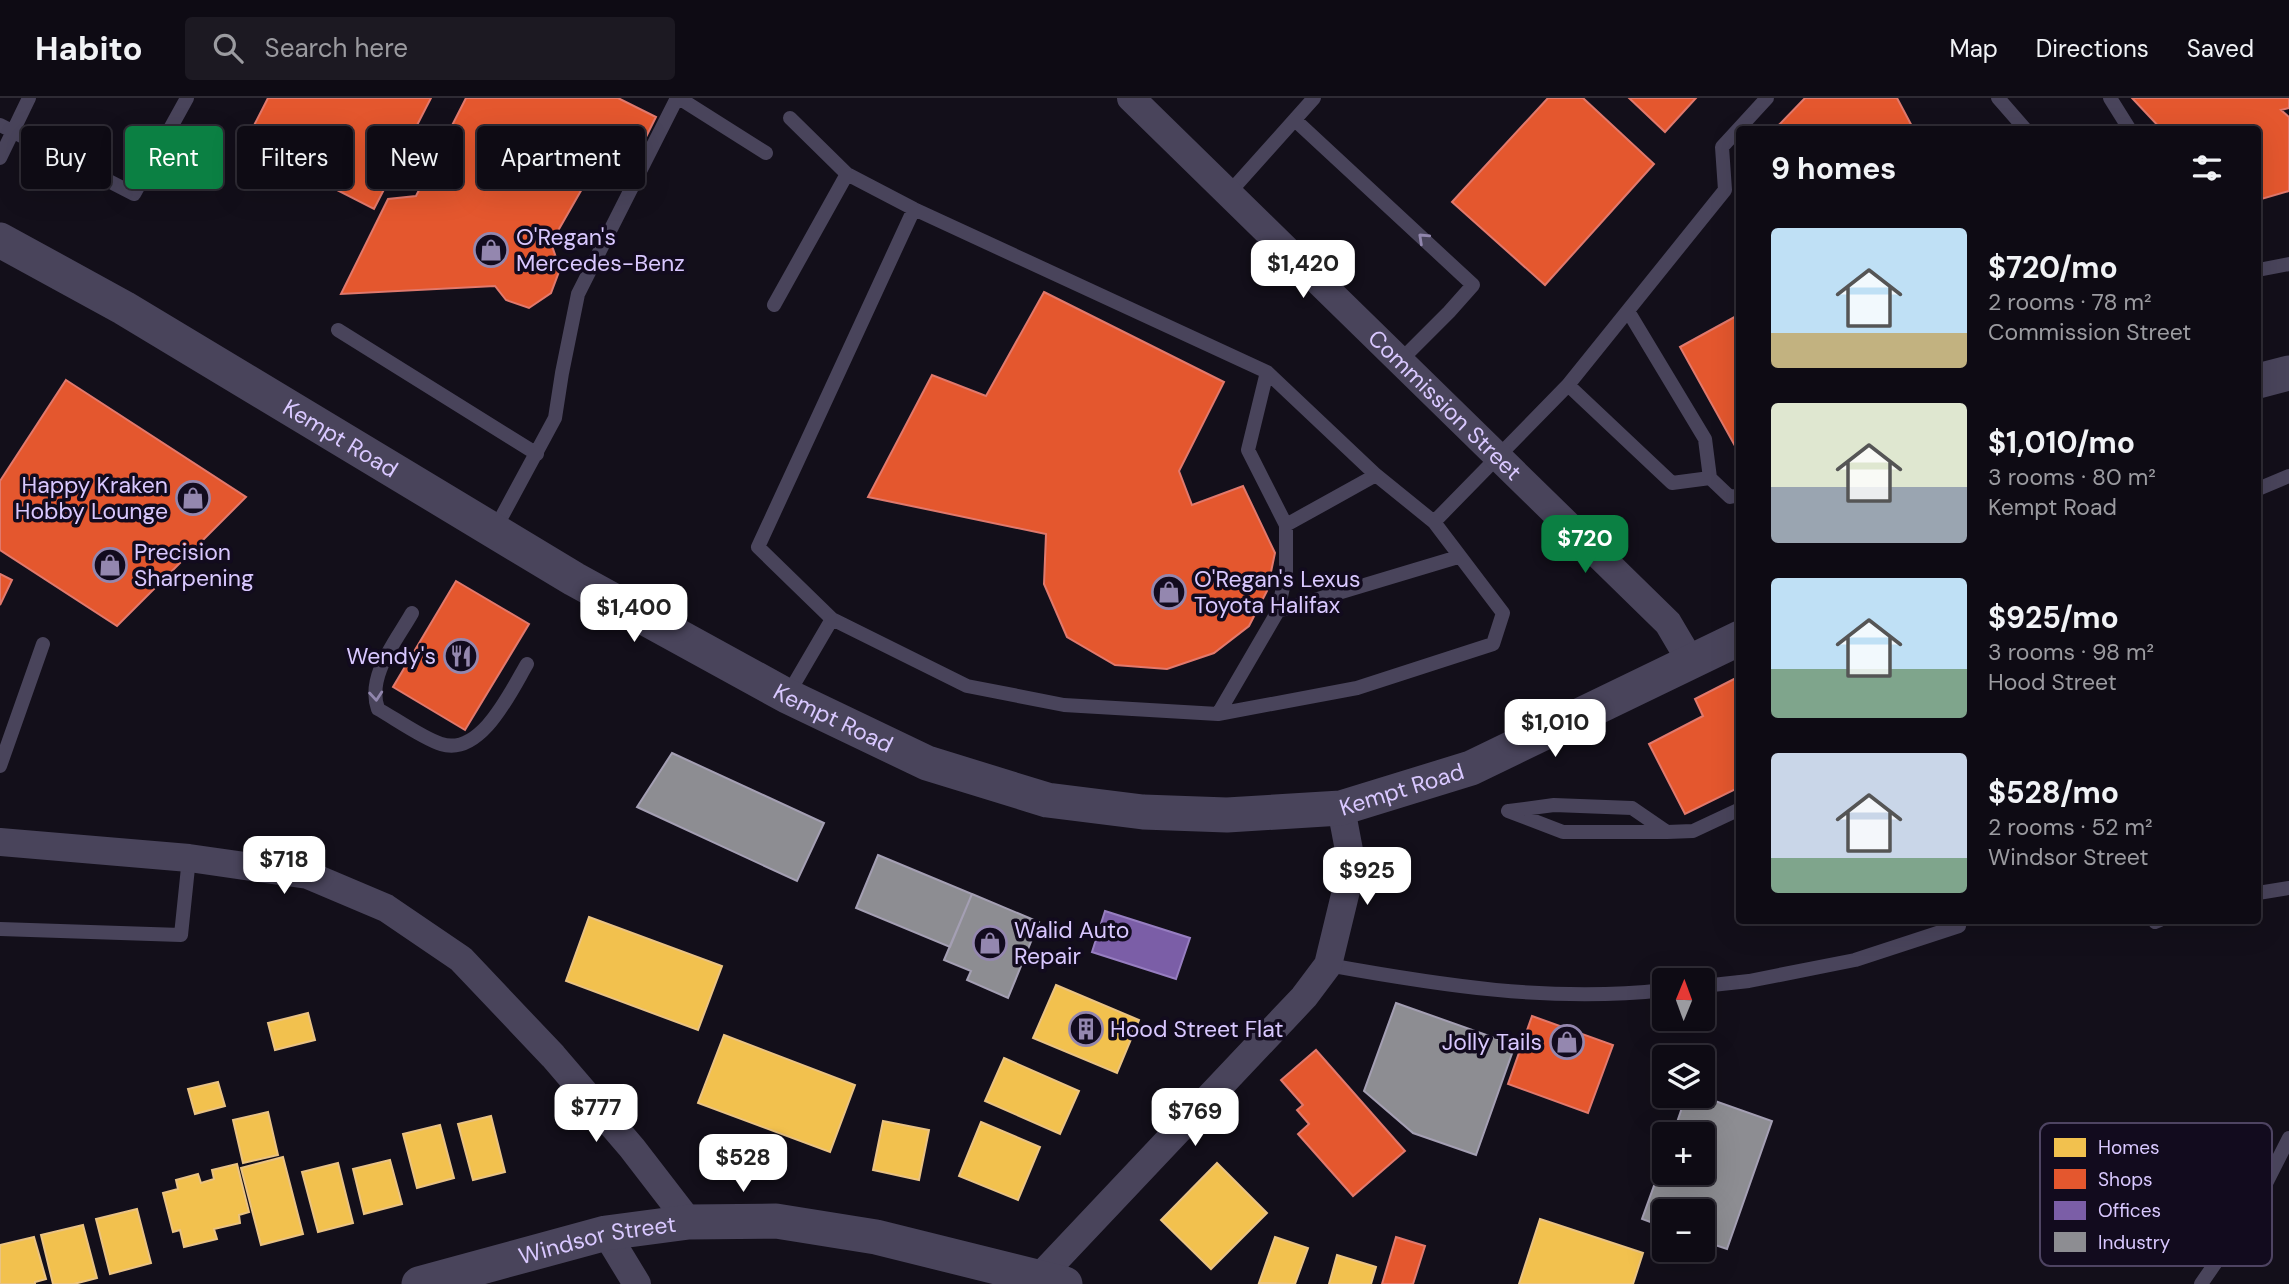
<!DOCTYPE html>
<meta charset="utf-8">
<style>
body{margin:0;font-family:"DM Sans",sans-serif;background:#1c1922;color:#f1f3f6;height:100vh;display:flex;flex-direction:column;font-size:26px;white-space:nowrap}
*{box-sizing:border-box;margin:0}
p{font-size:23px;color:#9b9ba0}
.icon{flex:none;width:38px;height:38px;fill:none;stroke:currentColor;stroke-width:2;stroke-linecap:round;stroke-linejoin:round}
.map{position:relative;flex:1;overflow:hidden}
.sheet{position:absolute;left:1736px;top:28px;width:525px;height:798px;display:flex;flex-direction:column;background:#0e0b14;border-radius:7px;box-shadow:0 7px 28px #0002,0 0 0 2px #2e2b34}
.sheet>*{flex:none}
.hud{position:absolute;left:21px;top:28px;width:665px;height:63px;display:flex;gap:14px}
.needle{width:46px;rotate:1deg}
.tools{position:absolute;left:1652px;top:870px;display:grid;gap:14px}
.tools a{display:grid;place-items:center;width:63px;height:63px;border-radius:7px;background:#0e0b14;box-shadow:0 7px 28px #0002,0 0 0 2px #2e2b34;font-size:35px}
.price{position:absolute;translate:-50% -60px;padding:0 16px;border-radius:14px;background:#fff;color:#222;font-size:23px;line-height:46px;filter:drop-shadow(0 2px 4px #0008)}
.price::after{content:'';position:absolute;left:50%;top:42px;width:21px;height:16px;margin-left:-10px;background:inherit;clip-path:polygon(0 0,100% 0,50% 100%)}
.price.on{background:#0b8043;color:#fff}
ul{padding:0;list-style:none}
li{display:flex;align-items:center;gap:21px;height:175px;padding:0 35px}
li span{display:grid;place-items:center;flex:none;width:196px;height:140px;border-radius:7px;color:#555}
li>.icon{margin-inline-start:auto}
span .icon{width:84px;height:84px;fill:#fffc;stroke-width:1}
li b{font-size:30px}
h2{display:flex;justify-content:space-between;align-items:center;height:84px;padding:0 35px;font-size:30px}
.tag{padding:0 24px;border-radius:7px;background:#0e0b14;box-shadow:0 7px 28px #0002,0 0 0 2px #2e2b34;font-size:24px;line-height:63px}
.tag.on{background:#0b8043;color:#fff}
header{display:flex;align-items:center;gap:42px;box-sizing:border-box;height:98px;padding:0 35px;background:#0e0b14;border-bottom:2px solid #2e2b34}
header strong{font-size:33px}
nav{display:flex;gap:38px;margin-inline-start:auto;font-size:24px}
.search{width:490px;height:63px;background:#1c1922;display:flex;align-items:center;gap:18px;box-sizing:border-box;padding:0 24px;border-radius:7px;color:#9b9ba0;font-size:26px}
.map>svg:first-child{display:block}
.homes{fill:#f2c14e;stroke:#eac383;stroke-width:2}
.shops{fill:#e4572e;stroke:#e1796d;stroke-width:2}
.offices{fill:#7b5ea7;stroke:#977ec1;stroke-width:2}
.industry{fill:#8d8d92;stroke:#a49fb3;stroke-width:2}
.lines{fill:none;stroke-linecap:round;stroke-linejoin:round}
.service{stroke:#49445b;stroke-width:14}
.minor{stroke:#49445b;stroke-width:28}
.tertiary{stroke:#49445b;stroke-width:35}
.oneway{stroke:#9186ad}
.labels{text-anchor:middle;stroke-width:7;stroke-linejoin:round;paint-order:stroke}
.poi-label{font-size:23px;fill:#d9c8ff;stroke:#120b1e;text-anchor:start}
.street-label{font-size:23px;fill:#d9c8ff;stroke:#120b1e}
.key{fill:#120b1e;stroke:#4e4462;stroke-width:2}
.key-label{font-size:19px;fill:#d9c8ff}
</style>
<header>
<strong>Habito</strong>
<div class="search"><svg class="icon" aria-label="search" viewBox="0 0 24 24"><circle cx="10" cy="10" r="6"/><path d="M15 15l6 6"/></svg>Search here</div>
<nav><a>Map</a><a>Directions</a><a>Saved</a></nav>
</header>
<div class="map">
<svg width="2289" height="1186" viewBox="0 0 2289 1186">
<rect width="100%" height="100%" fill="#130f1a"/>
<path class="homes" d="M589,819L722,868L698,932L566,883Z
M1056,887L1139,922L1117,975L1033,940Z
M308,915L315,942L275,952L268,925Z
M724,937L855,987L830,1054L698,1005Z
M1004,960L1079,993L1060,1036L985,1003Z
M218,984L225,1008L195,1016L188,991Z
M268,1014L278,1057L243,1065L233,1022Z
M491,1018L505,1074L473,1082L458,1026Z
M883,1023L929,1032L919,1082L873,1072Z
M981,1024L1040,1049L1018,1102L959,1078Z
M440,1027L454,1080L417,1090L403,1036Z
M283,1059L303,1136L261,1147L241,1070Z
M390,1062L402,1106L364,1116L353,1071Z
M338,1065L353,1125L318,1134L302,1074Z
M1217,1065L1267,1115L1211,1171L1161,1122Z
M237,1066L249,1114L239,1117L240,1125L214,1131L217,1141L184,1149L180,1132L173,1134L163,1095L178,1091L176,1082L198,1076L201,1085L214,1081L212,1072Z
M137,1111L151,1165L110,1176L96,1121Z
M1540,1121L1643,1155L1633,1186H1519Z
M83,1127L97,1180L74,1186H53L41,1137Z
M34,1139L46,1181L35,1184V1186H0V1147Z
M1275,1139L1308,1150L1295,1186L1259,1185Z
M1337,1157L1376,1169L1371,1186H1329Z"/>
<path class="shops" d="M268,0H431L374,111L245,45Z
M466,0H618L656,19L628,75L586,84L551,145L560,171L551,195L529,210L506,202L495,188L341,196L388,101L416,98Z
M1548,0H1583L1654,66L1545,187L1452,104Z
M1629,0H1696L1665,34Z
M1805,0H1897L1914,32H1774Z
M2132,0H2289V10L2281,12L2289,19V93L2258,102V32H2162Z
M1044,194L1224,284L1179,373L1192,407L1243,388L1275,455L1267,493L1249,528L1214,555L1167,571L1115,567L1067,539L1044,486L1046,436L868,399L932,277L986,298Z
M1740,216V357L1680,249Z
M66,282L246,399L117,528L0,452V383Z
M0,476L12,482L0,507Z
M456,483L529,526L465,632L393,589Z
M1740,578V689L1685,716L1649,646L1703,618L1695,601Z
M1532,918L1613,947L1588,1015L1508,986Z
M1316,952L1405,1053L1353,1098L1298,1036L1309,1026L1297,1012L1303,1007L1281,982Z
M1396,1139L1425,1148L1413,1186H1382Z"/>
<path class="offices" d="M1105,813L1190,840L1176,881L1092,854Z"/>
<path class="industry" d="M672,655L824,725L797,783L637,709Z
M878,757L972,796L950,849L856,810Z
M972,796L1039,824L1008,900L967,882L971,873L944,862Z
M1396,905L1515,947L1476,1057L1413,1035L1364,993Z
M1686,998H1701L1772,1023L1727,1151L1703,1143V1113H1664V1129L1642,1121L1664,1060V1074H1703V1036H1673Z"/>
<g class="lines">
<path class="service" d="M679,0L766,55
M1998,0L2026,32
M2110,0L2130,32
M790,20L847,76L914,111L1267,274L1376,377
M1295,22L1473,187L1449,214L1401,262
M0,27L134,96L187,0
M0,60L29,0
M1229,95L1314,0
M2258,172L2289,166
M774,207L847,76
M1628,213L1705,341L1710,380L1730,399L1740,397
M338,232L537,356
M1568,287L1672,385L1710,380
M2258,391L2289,378
M1286,427L1376,377L1434,424
M494,433L555,320L562,275L578,196L677,0
M1278,513L1458,459
M412,515C397,542 366,578 378,611C394,620 424,641 441,646C481,659 511,593 527,566
M832,521L967,588L1064,607L1218,616L1357,590L1493,546L1503,515L1434,424L1568,287L1725,92L1722,49L1767,0
M787,598L832,521L758,449L914,111
M1218,616L1278,513L1286,475V427L1248,352L1267,274
M0,668L43,546
M1508,713L1563,734H1667L1693,733L1740,711
M1509,713L1554,707L1632,710L1667,734
M2258,795L2289,790
M2155,824L2160,822
M0,831L181,837L189,760
M1328,867C1439,887 1552,905 1664,892
M1703,888L1749,883L1855,862L1959,828
M2201,1186L2254,1109L2289,1040"/>
<g class="minor">
<path id="s1" d="M1131,0L1668,525L1691,564"/>
<path d="M0,744L189,760L308,777L386,810L461,861L553,958L632,1050L689,1124"/>
<path d="M606,1135L637,1186"/>
<path d="M1037,1186L1048,1170L1304,899L1328,867L1352,768L1341,710"/>
</g>
<g class="tertiary">
<path id="s2" d="M0,142L124,210L574,481L787,598L927,665L1047,702L1143,714L1227,717L1341,710L1471,670L1740,540"/>
<path d="M2258,283L2289,275"/>
<path id="s3" d="M419,1186L606,1135L689,1124L776,1123L876,1139L1065,1186"/>
</g>
</g>
<defs><path id="oneway-chevron" d="M-2-3.5L2.5 0L-2 3.5" fill="none" stroke-width="1.6" stroke-linecap="round" stroke-linejoin="round" transform="scale(1.75)"/></defs>
<g class="oneway">
<use href="#oneway-chevron" transform="translate(1423 140) rotate(-137)"/>
<use href="#oneway-chevron" transform="translate(376 598) rotate(85)"/>
</g>
<defs>
<g id="shop-ring" transform="scale(1.75)"><circle r="9.5" fill="#120b1e" stroke="#9487af" stroke-width="1.5"/><path d="M-5-2.5h2.3a2.7 3.5 0 0 1 5.4 0H5L5.5 6h-11ZM-1.5-2.5h3a1.5 2.3 0 0 0-3 0Z" fill="#9487af"/></g>
<g id="restaurant-ring" transform="scale(1.75)"><circle r="9.5" fill="#120b1e" stroke="#9487af" stroke-width="1.5"/><path d="M-5-6h1v4h1v-4h1v4h1v-4h1v5L-1.5 .5V6h-2V.5L-5-1ZM5-6V6H3V1.5H1.5Q1.5-4 5-6Z" fill="#9487af"/></g>
<g id="building-ring" transform="scale(1.75)"><circle r="9.5" fill="#120b1e" stroke="#9487af" stroke-width="1.5"/><path d="M-4-6H4V6H1V3H-1V6H-4ZM-2.5-4.3h1.7v1.8h-1.7ZM.8-4.3h1.7v1.8H.8ZM-2.5-1h1.7V.8h-1.7ZM.8-1h1.7V.8H.8Z" fill="#9487af"/></g>
</defs>
<g fill-rule="evenodd">
<use href="#shop-ring" x="491" y="152"/>
<use href="#shop-ring" x="193" y="400"/>
<use href="#shop-ring" x="110" y="467"/>
<use href="#shop-ring" x="1169" y="494"/>
<use href="#restaurant-ring" x="461" y="558"/>
<use href="#shop-ring" x="990" y="845"/>
<use href="#building-ring" x="1086" y="931"/>
<use href="#shop-ring" x="1567" y="944"/>
</g>
<g class="labels">
<g class="poi-label">
<text x="516" y="147">O'Regan's<tspan x="516" dy="26">Mercedes-Benz</tspan></text>
<text x="168" y="395" text-anchor="end">Happy Kraken<tspan x="168" dy="26">Hobby Lounge</tspan></text>
<text x="134" y="462">Precision<tspan x="134" dy="26">Sharpening</tspan></text>
<text x="1194" y="489">O'Regan's Lexus<tspan x="1194" dy="26">Toyota Halifax</tspan></text>
<text x="436" y="566" text-anchor="end">Wendy's</text>
<text x="1014" y="840">Walid Auto<tspan x="1014" dy="26">Repair</tspan></text>
<text x="1110" y="939">Hood Street Flat</text>
<text x="1542" y="952" text-anchor="end">Jolly Tails</text>
</g>
<g class="street-label">
<text dy="8" stroke="none"><textPath href="#s1" startOffset="439">Commission Street</textPath></text>
<text dy="8" stroke="none"><textPath href="#s2" startOffset="394">Kempt Road</textPath></text>
<text dy="8" stroke="none"><textPath href="#s2" startOffset="961">Kempt Road</textPath></text>
<text dy="8" stroke="none"><textPath href="#s2" startOffset="1549">Kempt Road</textPath></text>
<text dy="8" stroke="none"><textPath href="#s3" startOffset="184">Windsor Street</textPath></text>
</g>
</g>
<rect x="2040" y="1025" width="232" height="143" rx="10" class="key"/>
<rect x="2054" y="1040" width="32" height="19" fill="#f2c14e"/>
<rect x="2054" y="1071" width="32" height="20" fill="#e4572e"/>
<rect x="2054" y="1103" width="32" height="19" fill="#7b5ea7"/>
<rect x="2054" y="1134" width="32" height="20" fill="#8d8d92"/>
<g class="key-label">
<text x="2098" y="1056">Homes</text>
<text x="2098" y="1088">Shops</text>
<text x="2098" y="1119">Offices</text>
<text x="2098" y="1151">Industry</text>
</g>
</svg>
<div class="tools">
<a><svg class="needle" viewBox="-14 -14 28 28"><path d="M0-13l5 13h-10z" fill="#e53935"/><path d="M0 13l5-13h-10z" fill="#9b9ba0"/></svg></a>
<a><svg class="icon" aria-label="layers" viewBox="0 0 24 24"><path d="M12 4l9 5-9 5-9-5zM3 14l9 5 9-5"/></svg></a>
<a>+</a>
<a>−</a>
</div>
<b class="price" style="left:1303px;top:202px">$1,420</b>
<b class="price on" style="left:1585px;top:477px">$720</b>
<b class="price" style="left:634px;top:546px">$1,400</b>
<b class="price" style="left:1555px;top:661px">$1,010</b>
<b class="price" style="left:284px;top:798px">$718</b>
<b class="price" style="left:1367px;top:809px">$925</b>
<b class="price" style="left:596px;top:1046px">$777</b>
<b class="price" style="left:1195px;top:1050px">$769</b>
<b class="price" style="left:743px;top:1096px">$528</b>
<div class="hud">
<a class="tag">Buy</a>
<a class="tag on">Rent</a>
<a class="tag">Filters</a>
<a class="tag">New</a>
<a class="tag">Apartment</a>
</div>
<section class="sheet">
<h2>9 homes<svg class="icon" aria-label="filters" viewBox="0 0 24 24"><path d="M4 7h16M4 17h16"/><circle cx="9" cy="7" r="2"/><circle cx="15" cy="17" r="2"/></svg></h2>
<ul>
<li><span style="background:linear-gradient(#bfe0f5 75%,#c2b280 0)"><svg class="icon" aria-label="home" viewBox="0 0 24 24"><path d="M3 11l9-7 9 7M6 9v11h12V9"/></svg></span><div><b>$720/mo</b><p>2 rooms · 78 m²</p><p>Commission Street</p></div></li>
<li><span style="background:linear-gradient(#dfe7d0 60%,#9aa5b1 0)"><svg class="icon" aria-label="home" viewBox="0 0 24 24"><path d="M3 11l9-7 9 7M6 9v11h12V9"/></svg></span><div><b>$1,010/mo</b><p>3 rooms · 80 m²</p><p>Kempt Road</p></div></li>
<li><span style="background:linear-gradient(#bfe0f5 65%,#7fa58c 0)"><svg class="icon" aria-label="home" viewBox="0 0 24 24"><path d="M3 11l9-7 9 7M6 9v11h12V9"/></svg></span><div><b>$925/mo</b><p>3 rooms · 98 m²</p><p>Hood Street</p></div></li>
<li><span style="background:linear-gradient(#c9d6e8 75%,#7fa58c 0)"><svg class="icon" aria-label="home" viewBox="0 0 24 24"><path d="M3 11l9-7 9 7M6 9v11h12V9"/></svg></span><div><b>$528/mo</b><p>2 rooms · 52 m²</p><p>Windsor Street</p></div></li>
</ul>
</section>
</div>
